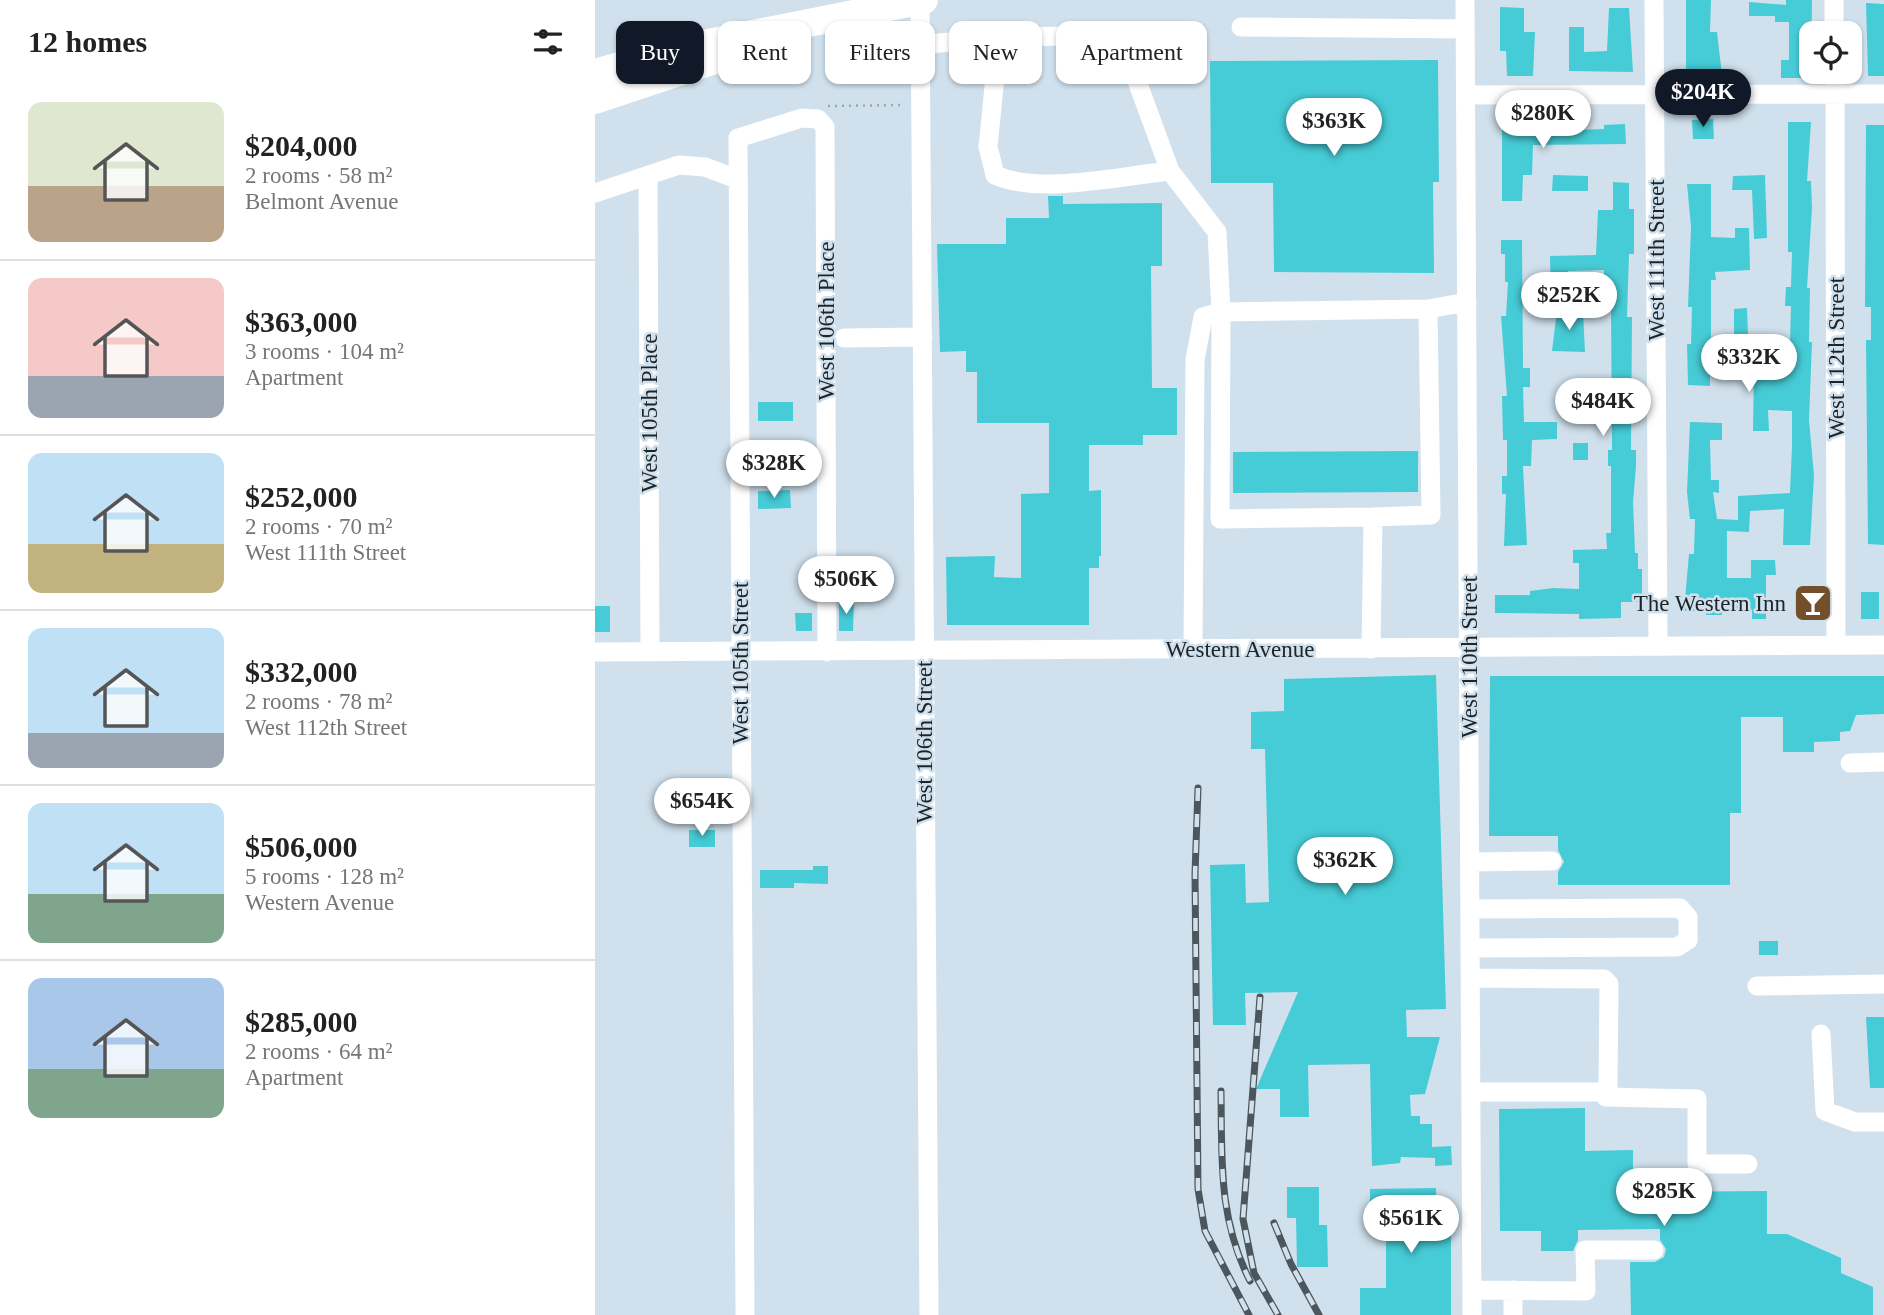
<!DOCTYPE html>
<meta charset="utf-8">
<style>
body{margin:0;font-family:Georgia,serif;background:#f2f2f2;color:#222;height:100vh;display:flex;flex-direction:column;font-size:26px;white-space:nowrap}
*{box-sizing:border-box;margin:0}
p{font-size:23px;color:#767676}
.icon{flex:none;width:38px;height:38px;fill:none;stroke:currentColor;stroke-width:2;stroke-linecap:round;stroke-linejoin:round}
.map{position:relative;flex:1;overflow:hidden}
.sheet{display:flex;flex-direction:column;background:#fff;width:595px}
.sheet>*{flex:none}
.guide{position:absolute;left:21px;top:21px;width:665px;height:63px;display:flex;gap:14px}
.buttons{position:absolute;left:1204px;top:21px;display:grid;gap:14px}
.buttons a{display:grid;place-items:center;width:63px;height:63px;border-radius:14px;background:#fff;box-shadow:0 2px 5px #0004;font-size:35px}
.price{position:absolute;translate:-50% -60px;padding:0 16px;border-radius:24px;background:#fff;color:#222;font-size:23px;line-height:46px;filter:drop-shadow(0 2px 4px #0008)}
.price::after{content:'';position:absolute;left:50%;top:42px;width:21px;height:16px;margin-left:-10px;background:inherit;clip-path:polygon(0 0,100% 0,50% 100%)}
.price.selected{background:#111827;color:#fff}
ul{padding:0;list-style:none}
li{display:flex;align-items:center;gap:21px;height:175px;padding:0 28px}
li+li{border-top:2px solid #e0e0e0}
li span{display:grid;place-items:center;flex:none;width:196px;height:140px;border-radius:14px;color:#555}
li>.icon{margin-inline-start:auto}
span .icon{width:84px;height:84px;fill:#fffc;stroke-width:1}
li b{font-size:30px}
h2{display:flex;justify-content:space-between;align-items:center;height:84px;padding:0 28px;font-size:30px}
.pill{padding:0 24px;border-radius:14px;background:#fff;box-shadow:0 2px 5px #0004;font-size:24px;line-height:63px}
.pill.selected{background:#111827;color:#fff}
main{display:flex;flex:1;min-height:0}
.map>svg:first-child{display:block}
.building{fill:#46ccd6}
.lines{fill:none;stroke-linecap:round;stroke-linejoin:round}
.path{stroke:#9aa8b1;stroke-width:2.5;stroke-dasharray:2 5;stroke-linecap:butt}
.minor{stroke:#fff;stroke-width:19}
.highway{stroke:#fff;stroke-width:28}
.rail-casing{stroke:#4c565c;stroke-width:7}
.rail{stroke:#d0e1ed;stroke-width:4.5;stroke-dasharray:13;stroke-linecap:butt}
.labels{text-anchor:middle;stroke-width:5;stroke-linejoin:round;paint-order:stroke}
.street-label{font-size:23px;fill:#1d2428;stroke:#d0e1ed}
.poi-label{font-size:23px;fill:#1d2428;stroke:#d0e1ed;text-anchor:end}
</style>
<main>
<section class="sheet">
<h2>12 homes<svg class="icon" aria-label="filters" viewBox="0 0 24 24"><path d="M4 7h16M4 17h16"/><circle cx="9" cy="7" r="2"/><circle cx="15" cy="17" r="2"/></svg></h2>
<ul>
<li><span style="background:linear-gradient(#dfe7d0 60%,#b9a48a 0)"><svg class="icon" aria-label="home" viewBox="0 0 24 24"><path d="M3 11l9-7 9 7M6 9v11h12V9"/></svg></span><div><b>$204,000</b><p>2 rooms · 58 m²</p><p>Belmont Avenue</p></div></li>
<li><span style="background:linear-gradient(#f6c9c9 70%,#9aa5b1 0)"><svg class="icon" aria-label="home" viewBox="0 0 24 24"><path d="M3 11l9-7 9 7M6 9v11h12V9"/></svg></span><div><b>$363,000</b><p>3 rooms · 104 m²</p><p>Apartment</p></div></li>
<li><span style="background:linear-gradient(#bfe0f5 65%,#c2b280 0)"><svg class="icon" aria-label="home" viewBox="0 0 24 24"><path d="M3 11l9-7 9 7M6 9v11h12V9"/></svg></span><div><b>$252,000</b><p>2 rooms · 70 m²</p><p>West 111th Street</p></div></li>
<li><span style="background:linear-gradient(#bfe0f5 75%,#9aa5b1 0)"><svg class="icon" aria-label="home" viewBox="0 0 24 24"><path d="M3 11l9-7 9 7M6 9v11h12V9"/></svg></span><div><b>$332,000</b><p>2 rooms · 78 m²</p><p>West 112th Street</p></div></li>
<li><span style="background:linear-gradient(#bfe0f5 65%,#7fa58c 0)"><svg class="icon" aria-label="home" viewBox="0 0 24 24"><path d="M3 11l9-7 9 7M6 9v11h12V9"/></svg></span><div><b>$506,000</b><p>5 rooms · 128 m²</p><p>Western Avenue</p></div></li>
<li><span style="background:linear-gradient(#a9c7e8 65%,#7fa58c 0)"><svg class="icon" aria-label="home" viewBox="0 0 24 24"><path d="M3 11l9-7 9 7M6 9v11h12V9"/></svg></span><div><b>$285,000</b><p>2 rooms · 64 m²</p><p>Apartment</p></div></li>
</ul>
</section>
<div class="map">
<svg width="1289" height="1315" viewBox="0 0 1289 1315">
<rect width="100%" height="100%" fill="#d0e1ed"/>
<path class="building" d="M1091,0H1116L1115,32H1122L1127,75H1091Z
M1191,0H1217L1216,78H1186V60H1194V22H1180V16H1154V2L1191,5Z
M1271,3L1289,4V76H1273Z
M905,7L929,8V32H940L938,76H912L911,51H905Z
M1014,8H1034L1038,72L974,71V27H989V52L1012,51Z
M843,60L844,182H838L839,273L679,272L678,183H616L615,61Z
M1118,119L1119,139H1098L1097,120Z
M1193,122H1216L1212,181H1216L1217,208L1212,288H1215L1214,342H1217L1214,420L1219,476L1215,545H1188L1189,509L1155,511L1154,532L1132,531V578H1156V560H1180L1181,575H1171V619H1157V611H1127V615H1111V611H1089L1094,554H1099L1100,519H1095L1092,492L1095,422L1127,423V440H1115L1116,480H1124V493L1118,492L1122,519L1143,520V496L1195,493L1197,446V411L1173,410L1174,431H1158L1159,371L1138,372L1137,359H1115V386L1093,385L1092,344H1096L1097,307H1093L1096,227L1092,184H1116V237L1140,238V228H1154L1155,270L1120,272L1121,280H1116V344L1139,345V309L1152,308L1153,335H1174V343H1195L1196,306H1190L1191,287H1196L1197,252H1193Z
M1030,124L1031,144L938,145L937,175H928L927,201H907V125H947V131L1009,129V125Z
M1271,125H1289V545L1273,544L1271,340H1276V307H1270Z
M958,175L993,176V191H957Z
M1170,175L1172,238L1159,239L1157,190H1137L1138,176Z
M1018,182L1034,183V209H1039V254H1034L1032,317H1037L1036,450H1041V466L1038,502L1040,553H1043V569H1047V602H1026V618L984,619V614L900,613V595H935V591L958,588L984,589V563H978V550L1012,549L1011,533H1016V466H1013V450H1017L1016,307H1009V270L973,271L972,301H956L955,256L1001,255L1003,210H1018Z
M453,196H468V204L567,203V266H556L557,388H582V435H548V445H494V491L506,490V556H504V568H494V625H352L351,557L400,556L399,577L426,578V494L454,493V423H382V372H371V351L345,352L342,244H411V218H454Z
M906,240H927L928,368H935V387H928L929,422H962V439L937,440L936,466H928L932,545L909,546L911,494H907V476H912V440H908L907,396H912L906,316H911L913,282H910V254H906Z
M962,310L988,312L990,352L957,351Z
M163,402H198V421H163Z
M978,443H993V460H978Z
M823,451V492L638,493V452Z
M195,490L196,508L163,509V491Z
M1207,587H1229V619H1206Z
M1266,592H1284V619H1266Z
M244,600L259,601L258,631H244Z
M0,606H15V632H0Z
M200,613H217V631H201Z
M841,675L851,1009L811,1010L812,1037H845L830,1094L815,1095L816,1116H825V1124H837V1147L856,1146L857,1165L840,1166V1158L806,1157L805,1163L777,1166L775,1064L713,1065L714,1117H685V1089H661L703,992L650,993L651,1025H618L615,865L650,864L651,903L674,902L670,749H656V712L689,711V679Z
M895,676H1289V714L1261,715L1255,731L1245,732V741L1219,742V752H1188V717H1146V813H1135V885H963V872L969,862L963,850V836H894Z
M94,830H120V847H94Z
M218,866H233V884L199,883V888H165V870H218Z
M1164,941H1183V955H1164Z
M1271,1017H1289V1088H1275Z
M990,1108V1151L1038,1150V1192L1172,1191V1234H1192L1246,1258V1273L1278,1287V1315H1036L1035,1262H1060L1069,1257L1071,1249L1065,1240V1229L983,1230V1240L978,1251H946V1231H905L904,1109Z
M692,1187H724V1225H732L733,1267H702L701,1218H692Z
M841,1188L842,1222H856V1315H765V1288H791V1223H775V1189Z"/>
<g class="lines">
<path class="path" d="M233,106L307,105"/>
<path class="minor" d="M325,0L334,1315
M870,0L877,1315
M1059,0L1063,645
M1239,0V33
M646,27L870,29
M404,37L393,147L400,175C444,195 526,176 575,171
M325,45L404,37L477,36L501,42L539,73L575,171L622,232L626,312L608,317L600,360L598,650
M1240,72L1241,645
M871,95L1289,94
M53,175L55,652
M0,193L84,165L110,167L142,179
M833,309L872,302
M249,338L328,337
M776,649L778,517L836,515L833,309L626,312L625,519L778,517
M0,652L1289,645
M1255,763L1289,762
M875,862L957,861
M875,909L1085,908L1093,917V940L1082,947L875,948
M875,978L1009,979L1014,984L1013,1087L1007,1092H876
M1162,986L1289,984
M1226,1034L1230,1111L1260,1122H1289
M1007,1092L1011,1097L1102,1099V1164H1153
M877,1290L991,1291L990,1250H1059
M918,1290V1315
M150,1315L143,138L207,118L223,119L230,127L232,652"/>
<path class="highway" d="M0,73L83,49L329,0
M0,100L147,51"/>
<g class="rail-casing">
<path id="rail" d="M603,788L600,874L603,1189L610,1231L654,1315
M665,997L648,1219L659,1273L683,1315
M626,1091C627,1159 623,1218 655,1281
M679,1223L696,1264L724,1315"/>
</g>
<use href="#rail" class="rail"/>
</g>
<defs>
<g id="bar-square" transform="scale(2.0125)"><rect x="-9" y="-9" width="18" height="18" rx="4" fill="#735029" stroke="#d0e1ed"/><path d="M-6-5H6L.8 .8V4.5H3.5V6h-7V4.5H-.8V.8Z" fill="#fff"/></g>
</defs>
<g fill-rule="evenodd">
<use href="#bar-square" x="1218" y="603"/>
</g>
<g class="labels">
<g class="street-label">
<text transform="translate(1061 260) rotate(-90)" y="8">West 111th Street</text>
<text transform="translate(231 321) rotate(-90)" y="8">West 106th Place</text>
<text transform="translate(1241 358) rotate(-90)" y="8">West 112th Street</text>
<text transform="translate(54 413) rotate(-90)" y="8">West 105th Place</text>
<text x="645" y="657">Western Avenue</text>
<text transform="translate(874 657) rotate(-90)" y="8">West 110th Street</text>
<text transform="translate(145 663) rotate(-90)" y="8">West 105th Street</text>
<text transform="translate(329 742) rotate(-90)" y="8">West 106th Street</text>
</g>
<g class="poi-label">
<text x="1191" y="611">The Western Inn</text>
</g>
</g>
</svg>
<div class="buttons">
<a><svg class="icon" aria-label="locate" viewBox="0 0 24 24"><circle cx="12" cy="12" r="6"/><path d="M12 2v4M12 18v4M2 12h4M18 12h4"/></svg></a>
</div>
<b class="price selected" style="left:1108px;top:129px">$204K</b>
<b class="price" style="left:948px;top:150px">$280K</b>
<b class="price" style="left:739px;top:158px">$363K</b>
<b class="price" style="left:974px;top:332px">$252K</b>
<b class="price" style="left:1154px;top:394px">$332K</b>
<b class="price" style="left:1008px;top:438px">$484K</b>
<b class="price" style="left:179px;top:500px">$328K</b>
<b class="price" style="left:251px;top:616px">$506K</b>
<b class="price" style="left:107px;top:838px">$654K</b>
<b class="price" style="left:750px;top:897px">$362K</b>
<b class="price" style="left:1069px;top:1228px">$285K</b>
<b class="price" style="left:816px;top:1255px">$561K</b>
<div class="guide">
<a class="pill selected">Buy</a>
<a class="pill">Rent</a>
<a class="pill">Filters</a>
<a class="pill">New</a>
<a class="pill">Apartment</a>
</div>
</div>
</main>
